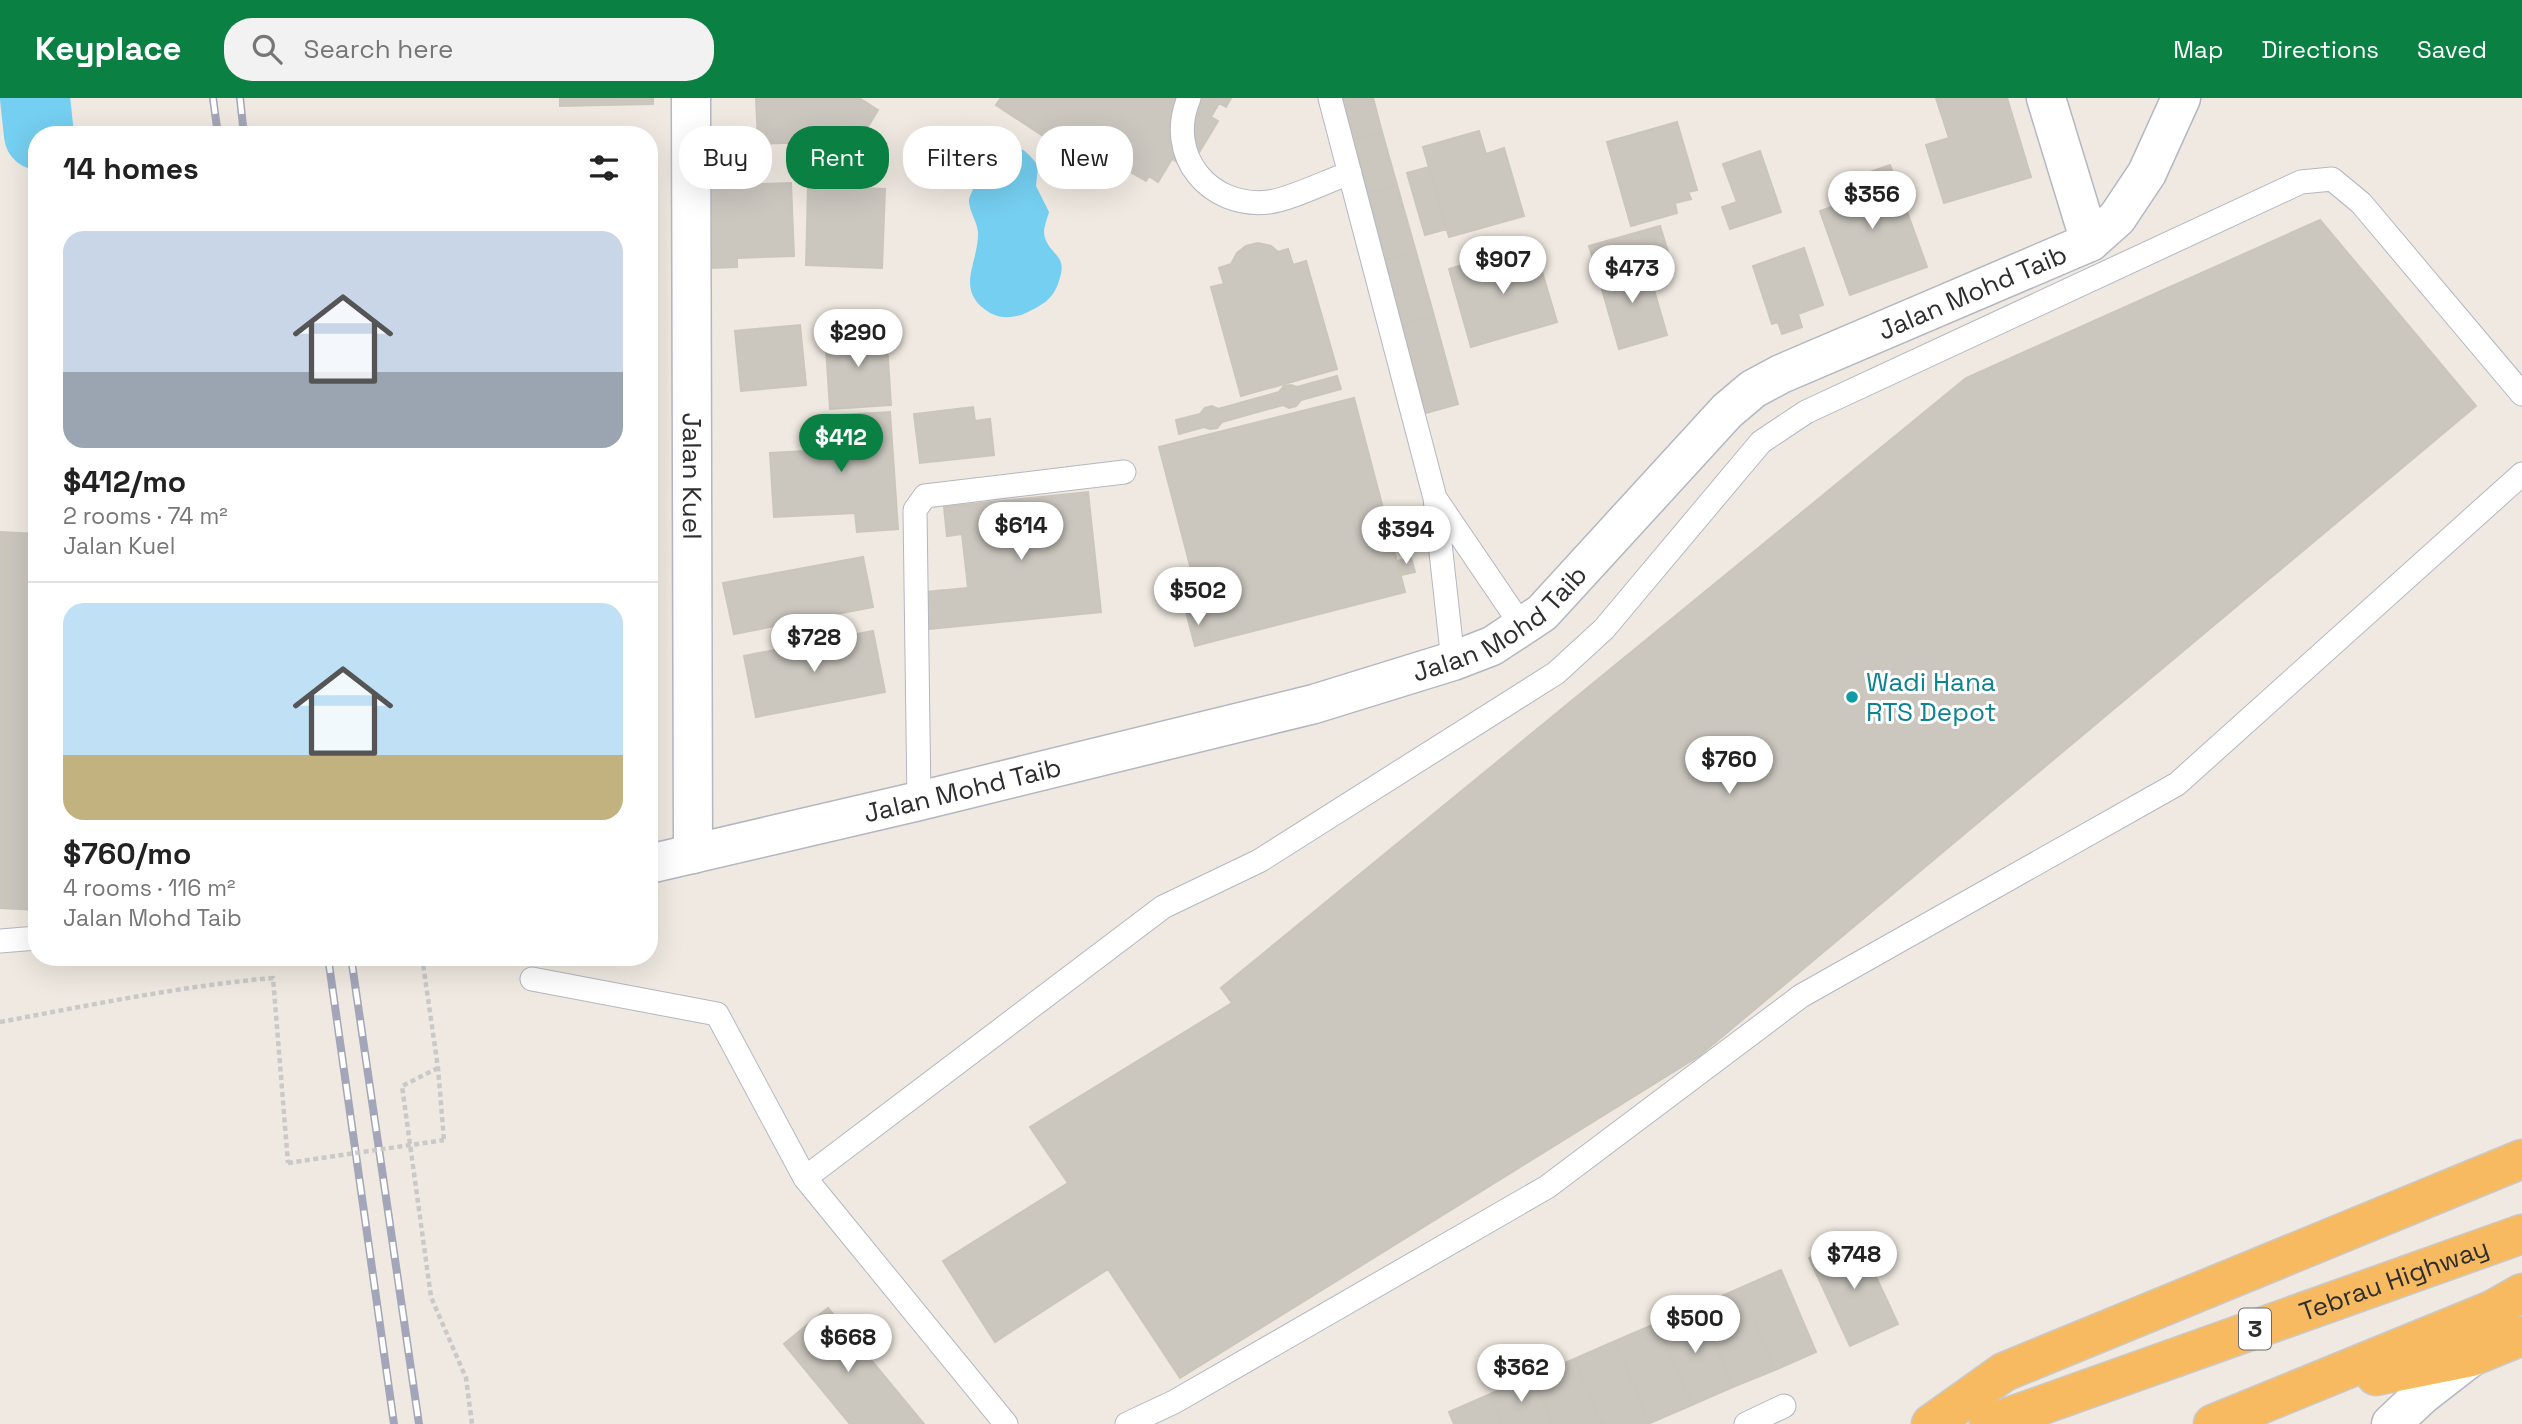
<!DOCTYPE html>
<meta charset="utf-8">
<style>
body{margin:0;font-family:"Space Grotesk",sans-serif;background:#f2f2f2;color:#222;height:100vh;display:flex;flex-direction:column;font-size:26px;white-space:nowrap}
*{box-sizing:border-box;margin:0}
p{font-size:23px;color:#767676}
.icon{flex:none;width:38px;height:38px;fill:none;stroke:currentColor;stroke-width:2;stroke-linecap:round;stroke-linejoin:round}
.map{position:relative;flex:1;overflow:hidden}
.side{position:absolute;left:28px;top:28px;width:630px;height:840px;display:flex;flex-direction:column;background:#fff;border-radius:28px;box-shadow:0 7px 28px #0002}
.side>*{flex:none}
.hud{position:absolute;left:679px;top:28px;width:665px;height:63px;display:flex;gap:14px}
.price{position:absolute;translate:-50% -60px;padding:0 16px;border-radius:24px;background:#fff;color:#222;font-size:23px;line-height:46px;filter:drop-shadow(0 2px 4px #0008)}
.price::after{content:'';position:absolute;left:50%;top:42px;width:21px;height:16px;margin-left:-10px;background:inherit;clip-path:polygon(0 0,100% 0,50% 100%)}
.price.current{background:#0b8043;color:#fff}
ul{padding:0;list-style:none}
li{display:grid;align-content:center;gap:14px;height:371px;padding:0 35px}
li+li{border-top:2px solid #e0e0e0}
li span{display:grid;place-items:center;height:217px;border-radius:21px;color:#555}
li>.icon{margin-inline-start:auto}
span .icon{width:126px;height:126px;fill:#fffc;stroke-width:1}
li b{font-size:30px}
h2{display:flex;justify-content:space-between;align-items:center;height:84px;padding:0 35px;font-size:30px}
.tag{padding:0 24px;border-radius:28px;background:#fff;box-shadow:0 7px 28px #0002;font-size:24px;line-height:63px}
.tag.current{background:#0b8043;color:#fff}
header{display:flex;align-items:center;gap:42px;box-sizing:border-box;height:98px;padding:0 35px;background:#0b8043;color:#fff}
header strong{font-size:33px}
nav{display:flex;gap:38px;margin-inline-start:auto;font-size:24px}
.search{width:490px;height:63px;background:#f2f2f2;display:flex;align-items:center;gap:18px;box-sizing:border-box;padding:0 24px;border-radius:28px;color:#767676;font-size:26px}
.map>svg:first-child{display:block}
.water{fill:#75cff0}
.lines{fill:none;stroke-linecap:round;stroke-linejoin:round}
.river{stroke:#75cff0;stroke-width:70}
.building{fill:#cbc7bf;stroke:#cbc5ba;stroke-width:2}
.service-casing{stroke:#b4b7c1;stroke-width:25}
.minor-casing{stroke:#b4b7c1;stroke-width:41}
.secondary-casing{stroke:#b4b7c1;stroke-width:41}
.trunk-casing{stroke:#c9c9c9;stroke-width:41}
.path{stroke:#c9c9c9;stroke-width:4.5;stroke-dasharray:5 3.5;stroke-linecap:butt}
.service{stroke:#fff;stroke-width:23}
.minor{stroke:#fff;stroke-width:38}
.secondary{stroke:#fff;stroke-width:38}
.trunk{stroke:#f8ba60;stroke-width:38}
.rail-casing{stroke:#a3a6b8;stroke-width:8}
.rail{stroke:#fff;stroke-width:5;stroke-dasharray:16;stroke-linecap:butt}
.path-bridge{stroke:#c9c9c9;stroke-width:4.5;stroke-dasharray:5 3.5;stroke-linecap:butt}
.culture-dot{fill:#0f9aa8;stroke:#fff;stroke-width:2.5}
.labels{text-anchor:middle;stroke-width:6;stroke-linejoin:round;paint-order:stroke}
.shield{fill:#fff;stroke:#6d6d6d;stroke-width:2}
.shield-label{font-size:24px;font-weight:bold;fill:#2e2e2e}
.street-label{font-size:26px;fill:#2e2e2e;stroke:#fff}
.culture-label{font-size:26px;fill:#0d838f;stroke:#fff;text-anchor:start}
</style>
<header>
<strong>Keyplace</strong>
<div class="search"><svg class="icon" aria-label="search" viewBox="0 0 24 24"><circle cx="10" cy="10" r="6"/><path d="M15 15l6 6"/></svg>Search here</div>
<nav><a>Map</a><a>Directions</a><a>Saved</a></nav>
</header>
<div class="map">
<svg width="2522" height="1326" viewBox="0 0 2522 1326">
<rect width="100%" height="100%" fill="#efe9e1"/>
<path class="water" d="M986,43C1010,43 1025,48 1038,68L1036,88L1049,114C1047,122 1042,132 1045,140C1052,159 1068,157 1059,183C1053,202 1042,207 1026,215C1015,220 1001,221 990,215C953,192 979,166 978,134C977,123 969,113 969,103C969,98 973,93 974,88C974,79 969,70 969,61C970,51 979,48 986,43Z"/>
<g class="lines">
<path class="river" d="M35,0L39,37"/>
</g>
<path class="building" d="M560,0H653V6L560,8Z
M756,0H859L878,12L850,58L813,36V44L758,46Z
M1001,0H1231L1226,9L1219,5L1211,19L1218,23L1189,71L1172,61L1158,84L1149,78L1146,83L1127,72L1112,71L1103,64L1098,56L1100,51L1093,46L1081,63L996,7Z
M1339,0H1373L1382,34L1351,42Z
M1936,0H2007L2031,79L1944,105L1926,47L1949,40Z
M1677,24L1697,92L1688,94L1691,101L1675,105L1677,115L1631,128L1607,44Z
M1479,33L1486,56L1504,50L1524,118L1449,139L1423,49Z
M1382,34L1397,87L1365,95L1351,42Z
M1760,53L1781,114L1730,131L1722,109L1737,104L1723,66Z
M1890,67L1927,169L1850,197L1820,113L1837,107L1830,88Z
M1429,69L1447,131L1425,137L1407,75Z
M791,85L794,158L737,160V169L710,170L706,88Z
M1397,87L1416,154L1384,162L1365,95Z
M808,88L885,91L882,170L806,167Z
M2320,122L2476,308L1699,958L1180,1280L1108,1171L995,1244L943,1163L1068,1085L1030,1029L1232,905L1221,890L1966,280Z
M1660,128L1669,157L1598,177L1589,148Z
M1258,145L1271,148L1278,154L1288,151L1293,167L1306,163L1337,271L1241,298L1211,189L1224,186L1219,170L1231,166L1237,155L1246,148Z
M1534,147L1557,224L1471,249L1449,171Z
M1804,150L1823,207L1798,216L1802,229L1782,236L1778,224L1772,226L1753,168Z
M1416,154L1434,218L1402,227L1384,162Z
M1646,164L1667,237L1619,251L1598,177Z
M1434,218L1458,306L1426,315L1402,227Z
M800,227L806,287L741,293L735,233Z
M886,231L891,307L830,311L825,234Z
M1337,278L1341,291L1301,302L1296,308L1289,310L1283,307L1222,324L1217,330L1210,331L1204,329L1179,336L1176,322L1200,316L1205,310L1212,308L1218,311L1279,294L1284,288L1291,287L1297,289Z
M1354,300L1405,494L1210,544L1159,349Z
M973,309L975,323L990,321L994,357L920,365L914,316Z
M890,314L898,431L857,434L855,415L774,419L770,355L823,352L821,318Z
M1088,394L1101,514L930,531L926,494L968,490L962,436L947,438L944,409Z
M0,434L37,436V812L0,810Z
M863,459L873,509L734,536L723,485Z
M1411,460L1415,474L1401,477L1397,463Z
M649,478L656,514L649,515Z
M1202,511L1210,544L1195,548L1186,514Z
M873,533L885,594L756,619L744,558Z
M1857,1138L1898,1226L1850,1248L1809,1160Z
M1781,1172L1816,1254L1775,1272L1740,1190Z
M1740,1190L1775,1272L1733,1289L1698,1208Z
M1698,1208L1733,1289L1692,1307L1657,1225Z
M828,1210L924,1326H850L784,1246Z
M1657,1225L1692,1307L1650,1325L1615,1243Z
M1615,1243L1650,1325L1647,1326H1602L1574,1261Z
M1574,1261L1602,1326H1552L1532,1279Z
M1532,1279L1552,1326H1503L1490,1296Z
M1490,1296L1503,1326H1454L1449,1314Z"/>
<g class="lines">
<g class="service-casing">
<path id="service" d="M1189,0C1165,57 1209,111 1269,104C1291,101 1327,83 1350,75
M1330,0L1435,400L1453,563
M1437,403L1522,528
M919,703L915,412L925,398L1124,374
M0,843L37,840
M532,881L717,916L805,1080L1006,1326
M805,1080L1163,809L1259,763L1556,575L1604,531L1761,344L1806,314L2301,84L2332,81L2361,105L2522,296
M1127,1326L1174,1304L1547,1089L1801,898L2177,686L2522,376
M1746,1326L1784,1308"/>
</g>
<g class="minor-casing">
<g id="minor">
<path id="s1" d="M691,0L693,756"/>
<path d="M2046,0L2090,144"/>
<path id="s2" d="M649,766L919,703L1314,606L1453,563L1492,548L1542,515L1727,313L1753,291L1781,276L2090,144L2117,120L2147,75L2181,0"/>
</g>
</g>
<g class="secondary-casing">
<path id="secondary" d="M2391,1326L2422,1297L2471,1259"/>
</g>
<g class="trunk-casing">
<g id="trunk">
<path d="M2376,1278L2471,1259L2522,1238"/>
<path d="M1931,1326L2004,1274L2522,1061"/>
<path id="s3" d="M1989,1326L2522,1136"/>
<path d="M2213,1326L2492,1212L2522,1195"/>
</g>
</g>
<path class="path" d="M422,859L438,970L444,1042
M0,924C91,907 181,888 273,880L288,1065
M438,970L402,988L431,1199L466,1280L472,1326"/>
<use href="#service" class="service"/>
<use href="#minor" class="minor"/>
<use href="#secondary" class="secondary"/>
<use href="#trunk" class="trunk"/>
<g class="rail-casing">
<path id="rail" d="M213,0L218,37
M240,0L244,37
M328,859L394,1326
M351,859L419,1326"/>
</g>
<use href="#rail" class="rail"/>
<path class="path-bridge" d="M288,1065L444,1042"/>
</g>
<circle class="culture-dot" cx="1852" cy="599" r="7"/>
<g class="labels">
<rect class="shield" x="2239" y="1210.5" width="32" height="41" rx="5"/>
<g class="shield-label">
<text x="2255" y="1239">3</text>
</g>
<g class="street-label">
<text dy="9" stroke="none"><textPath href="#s2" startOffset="1479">Jalan Mohd Taib</textPath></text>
<text dy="9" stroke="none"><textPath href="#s1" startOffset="378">Jalan Kuel</textPath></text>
<text dy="9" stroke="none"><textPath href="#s2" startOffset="889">Jalan Mohd Taib</textPath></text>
<text dy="9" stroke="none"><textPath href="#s2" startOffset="322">Jalan Mohd Taib</textPath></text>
<text dy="9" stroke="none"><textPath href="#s3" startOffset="430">Tebrau Highway</textPath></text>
</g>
<g class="culture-label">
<text x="1866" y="593">Wadi Hana<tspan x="1866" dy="30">RTS Depot</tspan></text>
</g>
</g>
</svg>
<b class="price" style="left:1872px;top:133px">$356</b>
<b class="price" style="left:1503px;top:198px">$907</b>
<b class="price" style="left:1632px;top:207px">$473</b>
<b class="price" style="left:858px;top:271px">$290</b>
<b class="price current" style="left:841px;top:376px">$412</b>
<b class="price" style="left:1021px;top:464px">$614</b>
<b class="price" style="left:1406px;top:468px">$394</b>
<b class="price" style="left:1198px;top:529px">$502</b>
<b class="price" style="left:814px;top:576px">$728</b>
<b class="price" style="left:1729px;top:698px">$760</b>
<b class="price" style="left:1854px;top:1193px">$748</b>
<b class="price" style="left:1695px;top:1257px">$500</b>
<b class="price" style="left:848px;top:1276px">$668</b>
<b class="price" style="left:1521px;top:1306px">$362</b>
<div class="hud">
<a class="tag">Buy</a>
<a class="tag current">Rent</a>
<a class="tag">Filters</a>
<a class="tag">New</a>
</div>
<section class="side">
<h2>14 homes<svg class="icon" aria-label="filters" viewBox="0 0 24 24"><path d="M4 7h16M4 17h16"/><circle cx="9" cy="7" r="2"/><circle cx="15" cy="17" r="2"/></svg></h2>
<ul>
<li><span style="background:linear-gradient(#c9d6e8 65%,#9aa5b1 0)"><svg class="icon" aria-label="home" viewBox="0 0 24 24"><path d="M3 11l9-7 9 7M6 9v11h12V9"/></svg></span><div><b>$412/mo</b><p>2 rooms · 74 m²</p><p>Jalan Kuel</p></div></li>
<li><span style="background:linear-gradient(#bfe0f5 70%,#c2b280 0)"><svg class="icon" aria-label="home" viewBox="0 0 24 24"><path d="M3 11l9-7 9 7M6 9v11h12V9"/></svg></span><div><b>$760/mo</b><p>4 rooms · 116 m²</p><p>Jalan Mohd Taib</p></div></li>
</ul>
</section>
</div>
